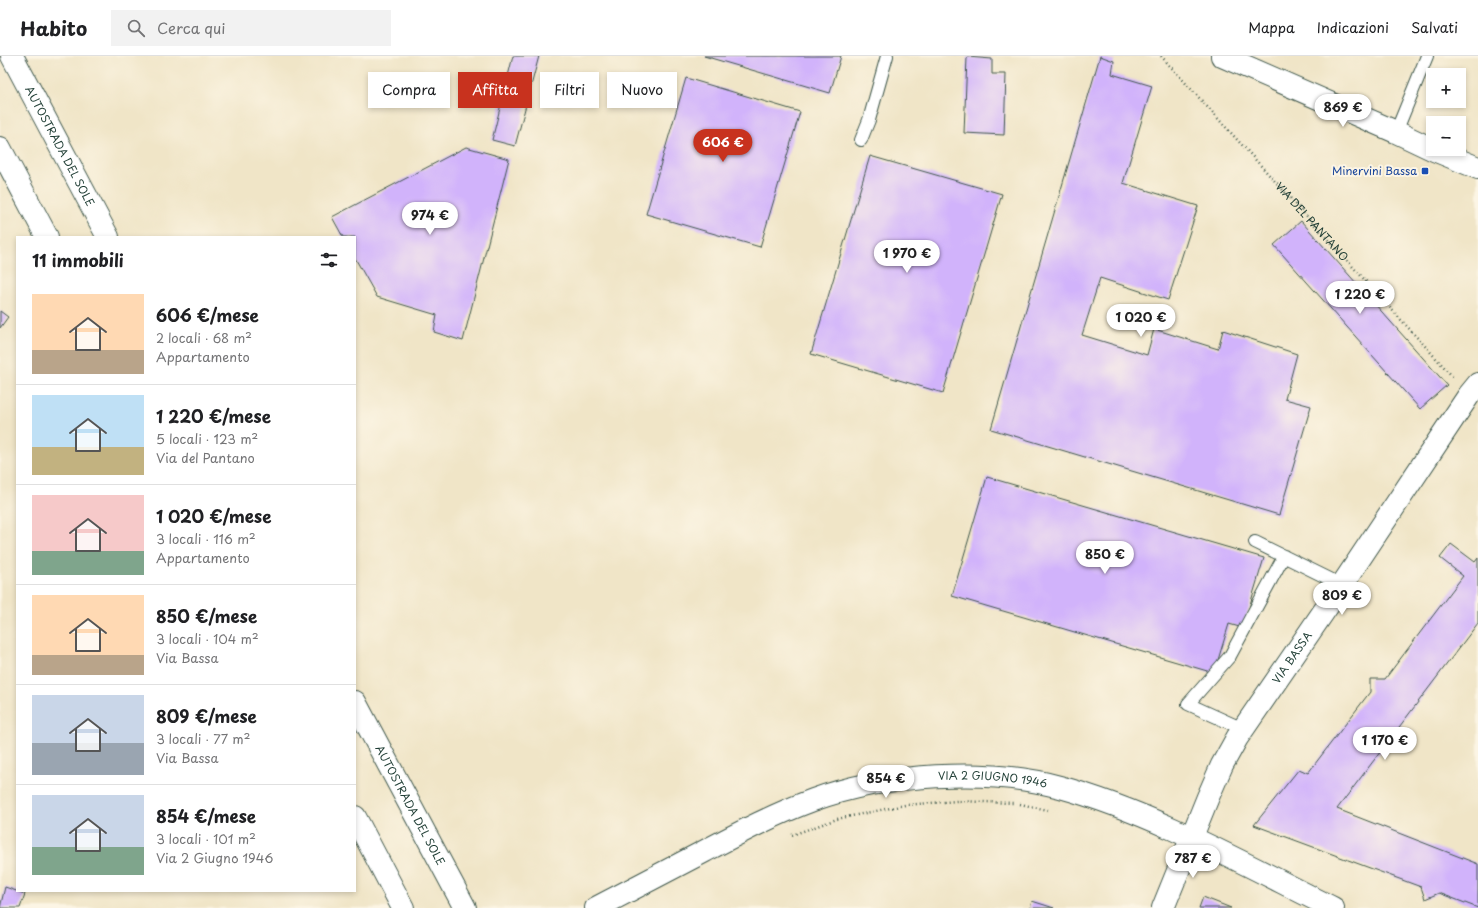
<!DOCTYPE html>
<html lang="it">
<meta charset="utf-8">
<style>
body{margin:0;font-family:"Playpen Sans",sans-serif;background:#f2f2f2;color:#202124;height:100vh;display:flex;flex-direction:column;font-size:15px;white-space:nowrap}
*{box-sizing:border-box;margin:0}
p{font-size:13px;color:#757577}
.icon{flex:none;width:22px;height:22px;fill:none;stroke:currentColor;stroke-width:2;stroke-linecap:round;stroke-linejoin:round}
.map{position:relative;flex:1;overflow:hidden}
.panel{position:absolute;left:16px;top:180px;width:340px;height:656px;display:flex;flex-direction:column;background:#fff;border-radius:0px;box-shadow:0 2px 6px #0003}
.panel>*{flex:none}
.banner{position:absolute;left:368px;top:16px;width:380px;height:36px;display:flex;gap:8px}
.fabs{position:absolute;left:1426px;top:12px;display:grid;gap:8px}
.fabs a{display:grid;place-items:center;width:40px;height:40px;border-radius:0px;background:#fff;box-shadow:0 2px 6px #0003;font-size:20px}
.price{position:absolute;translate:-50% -34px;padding:0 9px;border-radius:14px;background:#fff;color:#222;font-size:13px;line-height:26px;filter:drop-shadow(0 1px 2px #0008)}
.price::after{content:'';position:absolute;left:50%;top:24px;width:12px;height:9px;margin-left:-6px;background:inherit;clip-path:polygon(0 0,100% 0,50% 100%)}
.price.current{background:#c8321e;color:#fff}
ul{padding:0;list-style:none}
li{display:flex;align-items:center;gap:12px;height:100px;padding:0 16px}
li+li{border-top:1px solid #e0e0e0}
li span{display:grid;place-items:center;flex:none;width:112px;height:80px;border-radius:0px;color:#555}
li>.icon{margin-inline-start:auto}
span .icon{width:48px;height:48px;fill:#fffc;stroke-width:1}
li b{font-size:17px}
h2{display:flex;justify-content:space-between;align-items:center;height:48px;padding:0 16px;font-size:17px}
.tag{padding:0 14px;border-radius:0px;background:#fff;box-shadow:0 2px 6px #0003;font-size:14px;line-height:36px}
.tag.current{background:#c8321e;color:#fff}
header{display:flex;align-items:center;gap:24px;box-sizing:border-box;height:56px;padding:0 20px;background:#fff;border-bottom:1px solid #e0e0e0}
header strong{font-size:19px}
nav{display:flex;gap:22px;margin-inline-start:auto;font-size:14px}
.search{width:280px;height:36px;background:#f2f2f2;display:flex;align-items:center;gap:10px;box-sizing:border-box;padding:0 14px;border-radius:0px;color:#757577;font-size:15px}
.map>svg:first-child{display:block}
.building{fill:#d1b3fb}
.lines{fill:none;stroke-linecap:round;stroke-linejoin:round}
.lane-casing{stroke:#3e564a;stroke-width:14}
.street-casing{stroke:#3e564a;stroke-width:24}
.highway-casing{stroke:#3e564a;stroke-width:24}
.path{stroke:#3e564a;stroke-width:2.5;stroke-dasharray:1 3;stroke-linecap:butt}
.lane{stroke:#fff;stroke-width:12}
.street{stroke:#fff;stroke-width:22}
.highway{stroke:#fff;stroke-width:22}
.transit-dot{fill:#1a4fb4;stroke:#fcf5e5;stroke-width:1.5}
.labels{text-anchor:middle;stroke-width:4;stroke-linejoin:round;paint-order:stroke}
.street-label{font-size:11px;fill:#1f3d34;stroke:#fcf5e5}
.transit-label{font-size:11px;fill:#164399;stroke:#fcf5e5;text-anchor:end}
</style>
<header>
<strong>Habito</strong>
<div class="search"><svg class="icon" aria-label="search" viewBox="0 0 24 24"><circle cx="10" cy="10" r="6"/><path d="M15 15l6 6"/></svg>Cerca qui</div>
<nav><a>Mappa</a><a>Indicazioni</a><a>Salvati</a></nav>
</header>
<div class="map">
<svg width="1478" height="852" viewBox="0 0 1478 852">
<rect width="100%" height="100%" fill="#fcf5e5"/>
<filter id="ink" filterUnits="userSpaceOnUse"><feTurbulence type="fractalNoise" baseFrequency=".025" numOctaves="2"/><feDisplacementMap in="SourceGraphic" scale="8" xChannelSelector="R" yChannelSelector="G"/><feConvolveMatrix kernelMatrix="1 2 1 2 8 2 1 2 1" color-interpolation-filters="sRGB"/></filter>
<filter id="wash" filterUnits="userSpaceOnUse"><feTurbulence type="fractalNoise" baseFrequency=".012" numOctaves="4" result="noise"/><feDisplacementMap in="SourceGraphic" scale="16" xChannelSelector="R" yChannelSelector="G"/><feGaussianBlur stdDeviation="0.9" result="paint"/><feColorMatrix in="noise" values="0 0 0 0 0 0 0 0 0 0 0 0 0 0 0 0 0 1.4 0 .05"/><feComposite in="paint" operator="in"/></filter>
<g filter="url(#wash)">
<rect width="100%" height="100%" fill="#f0e5c7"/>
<g id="blocks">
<path class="building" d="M513,0H539L515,90L492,84Z
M704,0H841L830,37Z
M1100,0L1114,5L1112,18L1152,30L1123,127L1198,150L1168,244L1100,222L1082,279L1147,299L1154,273L1218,293L1223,274L1297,298L1285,343L1311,350L1279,459L991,373Z
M967,1L992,3V18H1006L1004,79L964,77Z
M686,22L800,56L760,191L646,158Z
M466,91L509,103L463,285L434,276L437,259L377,241L355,202V181H343L332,161Z
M870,100L1002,138L943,337L811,298Z
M1301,165L1447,329L1420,353L1274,189Z
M0,255L8,261L0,272Z
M987,421L1264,502L1243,572L1229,568L1214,617L952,540Z
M1451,488L1475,506L1478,502V567L1337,753L1478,808V852L1439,837L1425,843L1421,831L1254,769L1299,713L1308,717L1370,636V623H1385L1463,520L1440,502Z
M5,831L25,838L20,852H0Z
M1203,841L1231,852H1199Z
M1032,845L1054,852H1030Z"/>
</g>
</g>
<g filter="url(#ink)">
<use href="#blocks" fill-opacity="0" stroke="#3e564a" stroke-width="1"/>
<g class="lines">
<g class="lane-casing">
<path id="lane" d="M1396,76L1427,0
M861,84L869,64L887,0
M1255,486L1342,529
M1243,673L1188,648L1230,600L1284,500"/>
</g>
<g class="street-casing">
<g id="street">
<path d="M1222,0L1396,76L1434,94L1478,112"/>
<path id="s2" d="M596,852C632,833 669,814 705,795C741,776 775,758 813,744C884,718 987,711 1060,731C1154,757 1246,809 1333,852"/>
<path id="s3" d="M1163,852L1208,741L1222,709L1237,682L1342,529L1469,339L1478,328"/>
</g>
</g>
<g class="highway-casing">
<g id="highway">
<path id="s4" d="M12,0L108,181"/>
<path d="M0,92L47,181"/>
<path id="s5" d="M355,646L465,852"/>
<path d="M355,761L403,852"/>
</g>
</g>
<g class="path">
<path id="s1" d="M1161,0L1454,322"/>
<path d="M1020,748L1048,754"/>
<path d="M792,779L837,763L905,749L957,745L1013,747"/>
</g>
<use href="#lane" class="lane"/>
<use href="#street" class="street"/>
<use href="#highway" class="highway"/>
</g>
</g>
<rect class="transit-dot" x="1421" y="111" width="8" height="8" rx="2"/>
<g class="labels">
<g class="street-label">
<text dy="4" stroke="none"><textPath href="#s4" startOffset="102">AUTOSTRADA DEL SOLE</textPath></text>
<text dy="4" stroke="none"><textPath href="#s1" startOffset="224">VIA DEL PANTANO</textPath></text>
<text dy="4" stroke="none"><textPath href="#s3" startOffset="283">VIA BASSA</textPath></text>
<text dy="4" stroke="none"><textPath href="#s2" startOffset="425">VIA 2 GIUGNO 1946</textPath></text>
<text dy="4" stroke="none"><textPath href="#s5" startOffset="117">AUTOSTRADA DEL SOLE</textPath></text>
</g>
<g class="transit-label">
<text x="1417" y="119">Minervini Bassa</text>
</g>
</g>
</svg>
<div class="fabs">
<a>+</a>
<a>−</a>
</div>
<b class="price" style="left:1343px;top:72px">869 €</b>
<b class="price current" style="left:723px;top:107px">606 €</b>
<b class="price" style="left:430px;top:180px">974 €</b>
<b class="price" style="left:907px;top:218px">1 970 €</b>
<b class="price" style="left:1360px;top:259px">1 220 €</b>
<b class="price" style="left:1141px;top:282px">1 020 €</b>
<b class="price" style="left:1105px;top:519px">850 €</b>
<b class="price" style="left:1342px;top:560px">809 €</b>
<b class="price" style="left:1385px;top:705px">1 170 €</b>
<b class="price" style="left:886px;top:743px">854 €</b>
<b class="price" style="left:1193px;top:823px">787 €</b>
<div class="banner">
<a class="tag">Compra</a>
<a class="tag current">Affitta</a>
<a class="tag">Filtri</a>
<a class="tag">Nuovo</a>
</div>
<section class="panel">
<h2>11 immobili<svg class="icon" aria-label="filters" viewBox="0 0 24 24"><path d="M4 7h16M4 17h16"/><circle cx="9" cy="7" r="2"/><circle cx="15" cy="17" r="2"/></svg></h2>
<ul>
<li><span style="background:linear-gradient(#ffd9b3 70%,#b9a48a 0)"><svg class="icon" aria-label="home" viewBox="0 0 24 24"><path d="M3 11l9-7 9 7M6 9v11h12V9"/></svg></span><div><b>606 €/mese</b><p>2 locali · 68 m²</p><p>Appartamento</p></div></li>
<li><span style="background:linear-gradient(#bfe0f5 65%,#c2b280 0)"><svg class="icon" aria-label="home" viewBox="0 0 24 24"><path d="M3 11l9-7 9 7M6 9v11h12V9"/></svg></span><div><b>1 220 €/mese</b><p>5 locali · 123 m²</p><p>Via del Pantano</p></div></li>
<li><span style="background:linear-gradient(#f6c9c9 70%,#7fa58c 0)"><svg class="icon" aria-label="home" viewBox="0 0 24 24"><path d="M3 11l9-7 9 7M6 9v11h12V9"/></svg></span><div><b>1 020 €/mese</b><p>3 locali · 116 m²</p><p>Appartamento</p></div></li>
<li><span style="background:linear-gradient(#ffd9b3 75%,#b9a48a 0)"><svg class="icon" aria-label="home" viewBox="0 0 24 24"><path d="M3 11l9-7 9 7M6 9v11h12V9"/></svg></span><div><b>850 €/mese</b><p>3 locali · 104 m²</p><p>Via Bassa</p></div></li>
<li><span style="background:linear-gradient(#c9d6e8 60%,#9aa5b1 0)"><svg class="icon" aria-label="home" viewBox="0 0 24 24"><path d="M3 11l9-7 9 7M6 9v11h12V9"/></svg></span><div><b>809 €/mese</b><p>3 locali · 77 m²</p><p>Via Bassa</p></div></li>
<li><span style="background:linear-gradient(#c9d6e8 65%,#7fa58c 0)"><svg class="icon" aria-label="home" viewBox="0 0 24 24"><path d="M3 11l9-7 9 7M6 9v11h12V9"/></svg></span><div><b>854 €/mese</b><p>3 locali · 101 m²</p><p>Via 2 Giugno 1946</p></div></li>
</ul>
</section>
</div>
